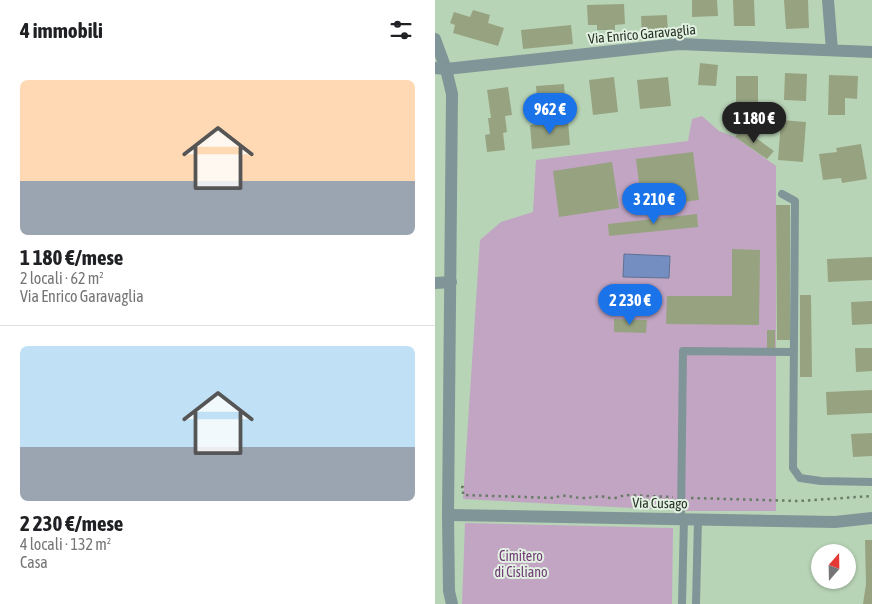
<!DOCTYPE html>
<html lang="it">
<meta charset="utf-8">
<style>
body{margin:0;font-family:"Asap Condensed",sans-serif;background:#f6f6f6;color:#202124;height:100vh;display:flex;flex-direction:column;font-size:19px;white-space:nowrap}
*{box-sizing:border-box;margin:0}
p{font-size:16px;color:#757577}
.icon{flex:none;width:28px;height:28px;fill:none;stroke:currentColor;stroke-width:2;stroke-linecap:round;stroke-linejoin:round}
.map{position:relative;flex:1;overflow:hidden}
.panel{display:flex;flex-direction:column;background:#fff;width:435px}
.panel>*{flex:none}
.needle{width:32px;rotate:20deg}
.controls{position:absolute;left:376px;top:544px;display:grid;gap:10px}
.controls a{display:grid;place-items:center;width:45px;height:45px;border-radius:50%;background:#fff;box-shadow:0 1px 4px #0004;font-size:25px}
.price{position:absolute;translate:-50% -42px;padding:0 11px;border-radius:18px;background:#1a73e8;color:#fff;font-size:16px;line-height:32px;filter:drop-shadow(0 1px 2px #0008)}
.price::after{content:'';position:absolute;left:50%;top:30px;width:15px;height:11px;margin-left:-8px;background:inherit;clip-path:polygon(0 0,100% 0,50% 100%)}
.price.current{background:#222;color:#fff}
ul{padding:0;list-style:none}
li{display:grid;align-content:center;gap:10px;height:265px;padding:0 20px}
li+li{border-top:1px solid #e0e0e0}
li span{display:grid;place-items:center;height:155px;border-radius:8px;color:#555}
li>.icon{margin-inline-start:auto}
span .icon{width:90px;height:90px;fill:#fffc;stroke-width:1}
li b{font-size:21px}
h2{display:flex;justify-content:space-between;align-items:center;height:60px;padding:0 20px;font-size:21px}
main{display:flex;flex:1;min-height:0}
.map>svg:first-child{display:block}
.green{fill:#c1a5c3}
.water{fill:#758ec2;stroke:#5e7293}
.building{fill:#97a380}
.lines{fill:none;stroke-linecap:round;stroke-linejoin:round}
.path{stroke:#697c68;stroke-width:2.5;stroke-dasharray:2.5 4;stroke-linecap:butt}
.service{stroke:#809597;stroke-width:8}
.minor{stroke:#809597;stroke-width:12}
.tertiary{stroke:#809597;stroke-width:12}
.labels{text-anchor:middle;stroke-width:4;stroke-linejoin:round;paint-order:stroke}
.street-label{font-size:14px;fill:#273226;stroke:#e2f1e1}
.park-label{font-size:14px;fill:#713b76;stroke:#e2f1e1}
</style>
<main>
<section class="panel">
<h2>4 immobili<svg class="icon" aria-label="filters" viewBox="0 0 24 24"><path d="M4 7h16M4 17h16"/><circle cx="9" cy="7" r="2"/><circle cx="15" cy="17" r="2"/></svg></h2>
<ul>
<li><span style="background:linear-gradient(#ffd9b3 65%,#9aa5b1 0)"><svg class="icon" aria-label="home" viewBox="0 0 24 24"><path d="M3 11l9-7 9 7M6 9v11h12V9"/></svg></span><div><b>1 180 €/mese</b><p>2 locali · 62 m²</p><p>Via Enrico Garavaglia</p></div></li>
<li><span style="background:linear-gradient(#bfe0f5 65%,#9aa5b1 0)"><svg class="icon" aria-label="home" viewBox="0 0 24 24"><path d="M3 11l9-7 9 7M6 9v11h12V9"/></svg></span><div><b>2 230 €/mese</b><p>4 locali · 132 m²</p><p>Casa</p></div></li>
</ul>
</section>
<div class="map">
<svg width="437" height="604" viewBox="0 0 437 604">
<rect width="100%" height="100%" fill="#b8d4b6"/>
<path class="green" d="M267,116L284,131L300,137L341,166V511H255L28,499L45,240L66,222L98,212L101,160L253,141L257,119Z
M30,523L238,528L237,604H27Z"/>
<path class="water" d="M189,254L235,256L234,278L188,277Z
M188,289H200V308H188Z"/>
<path class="building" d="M257,0H282L283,16L257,17Z
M298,0H319L320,26H299Z
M349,0H373L374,28L351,29Z
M189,4L190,24L180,25V30H162V25H153L152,5Z
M38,10L55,15L53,23L69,28L63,46L18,33L20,25L15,23L19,12L35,17Z
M232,15L233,34L207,35L206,16Z
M136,25L138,44L88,49L86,30Z
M265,63L283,65L281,86L263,85Z
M350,73L372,74L371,101L349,100Z
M394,75L423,76L422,99L410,98V115H393Z
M301,76H323V116H301Z
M179,77L183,112L158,115L154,80Z
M233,77L236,106L205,109L202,80Z
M129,84L130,98L102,101L101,86Z
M73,87L77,115L70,116L72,132L68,133L70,150L52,152L50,135L55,134L53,118H56L52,90Z
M346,120L371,122L368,162L343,160Z
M133,121L135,145L97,149L95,125Z
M307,128L339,151L332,159L300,137Z
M426,144L432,179L407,183L406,178L388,180L384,154L402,152L401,148Z
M258,152L264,200L207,207L201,159Z
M177,162L184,208L124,217L118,171Z
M341,205H355V340H342Z
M262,214L263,227L174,236L173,224Z
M297,249L325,250L324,325L231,324L232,296H297Z
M437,257V280L393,282L392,259Z
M365,295H376L377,377H365Z
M437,301V324L417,325L416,302Z
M179,319L212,320L211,333L179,332Z
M332,330H340V350H332Z
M420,348H437V371L421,372Z
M437,390V413L392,415L391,392Z
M437,433V456L418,457L416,434Z
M430,540H437V604H428L431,584Z"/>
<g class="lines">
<path class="path" d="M26,487H28V495L120,498C130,493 137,498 148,498C160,498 165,494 177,499L190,495L238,497
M256,498L364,501L437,496"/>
<path class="service" d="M347,194L360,201L358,468L365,478L386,481L437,482
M246,518L248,351L359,352
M247,604L249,518
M261,604L263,519"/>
<path class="minor" d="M393,0L397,50
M0,39L11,69L244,44L437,52
M0,283L16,282
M13,515L400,522L437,518"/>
<path class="tertiary" d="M0,68L11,69L17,94L13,515L14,591L17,604"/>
</g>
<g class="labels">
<g class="street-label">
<text transform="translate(207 34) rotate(-5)" y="5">Via Enrico Garavaglia</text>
<text transform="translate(225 503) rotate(1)" y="5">Via Cusago</text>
</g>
<g class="park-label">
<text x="86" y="561">Cimitero<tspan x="86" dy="16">di Cisliano</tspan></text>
</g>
</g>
</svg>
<div class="controls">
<a><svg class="needle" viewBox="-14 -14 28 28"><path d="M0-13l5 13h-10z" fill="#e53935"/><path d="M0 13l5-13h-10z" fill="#757577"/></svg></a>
</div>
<b class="price" style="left:115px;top:135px">962 €</b>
<b class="price current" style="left:319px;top:144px">1 180 €</b>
<b class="price" style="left:219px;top:225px">3 210 €</b>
<b class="price" style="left:195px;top:326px">2 230 €</b>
</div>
</main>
